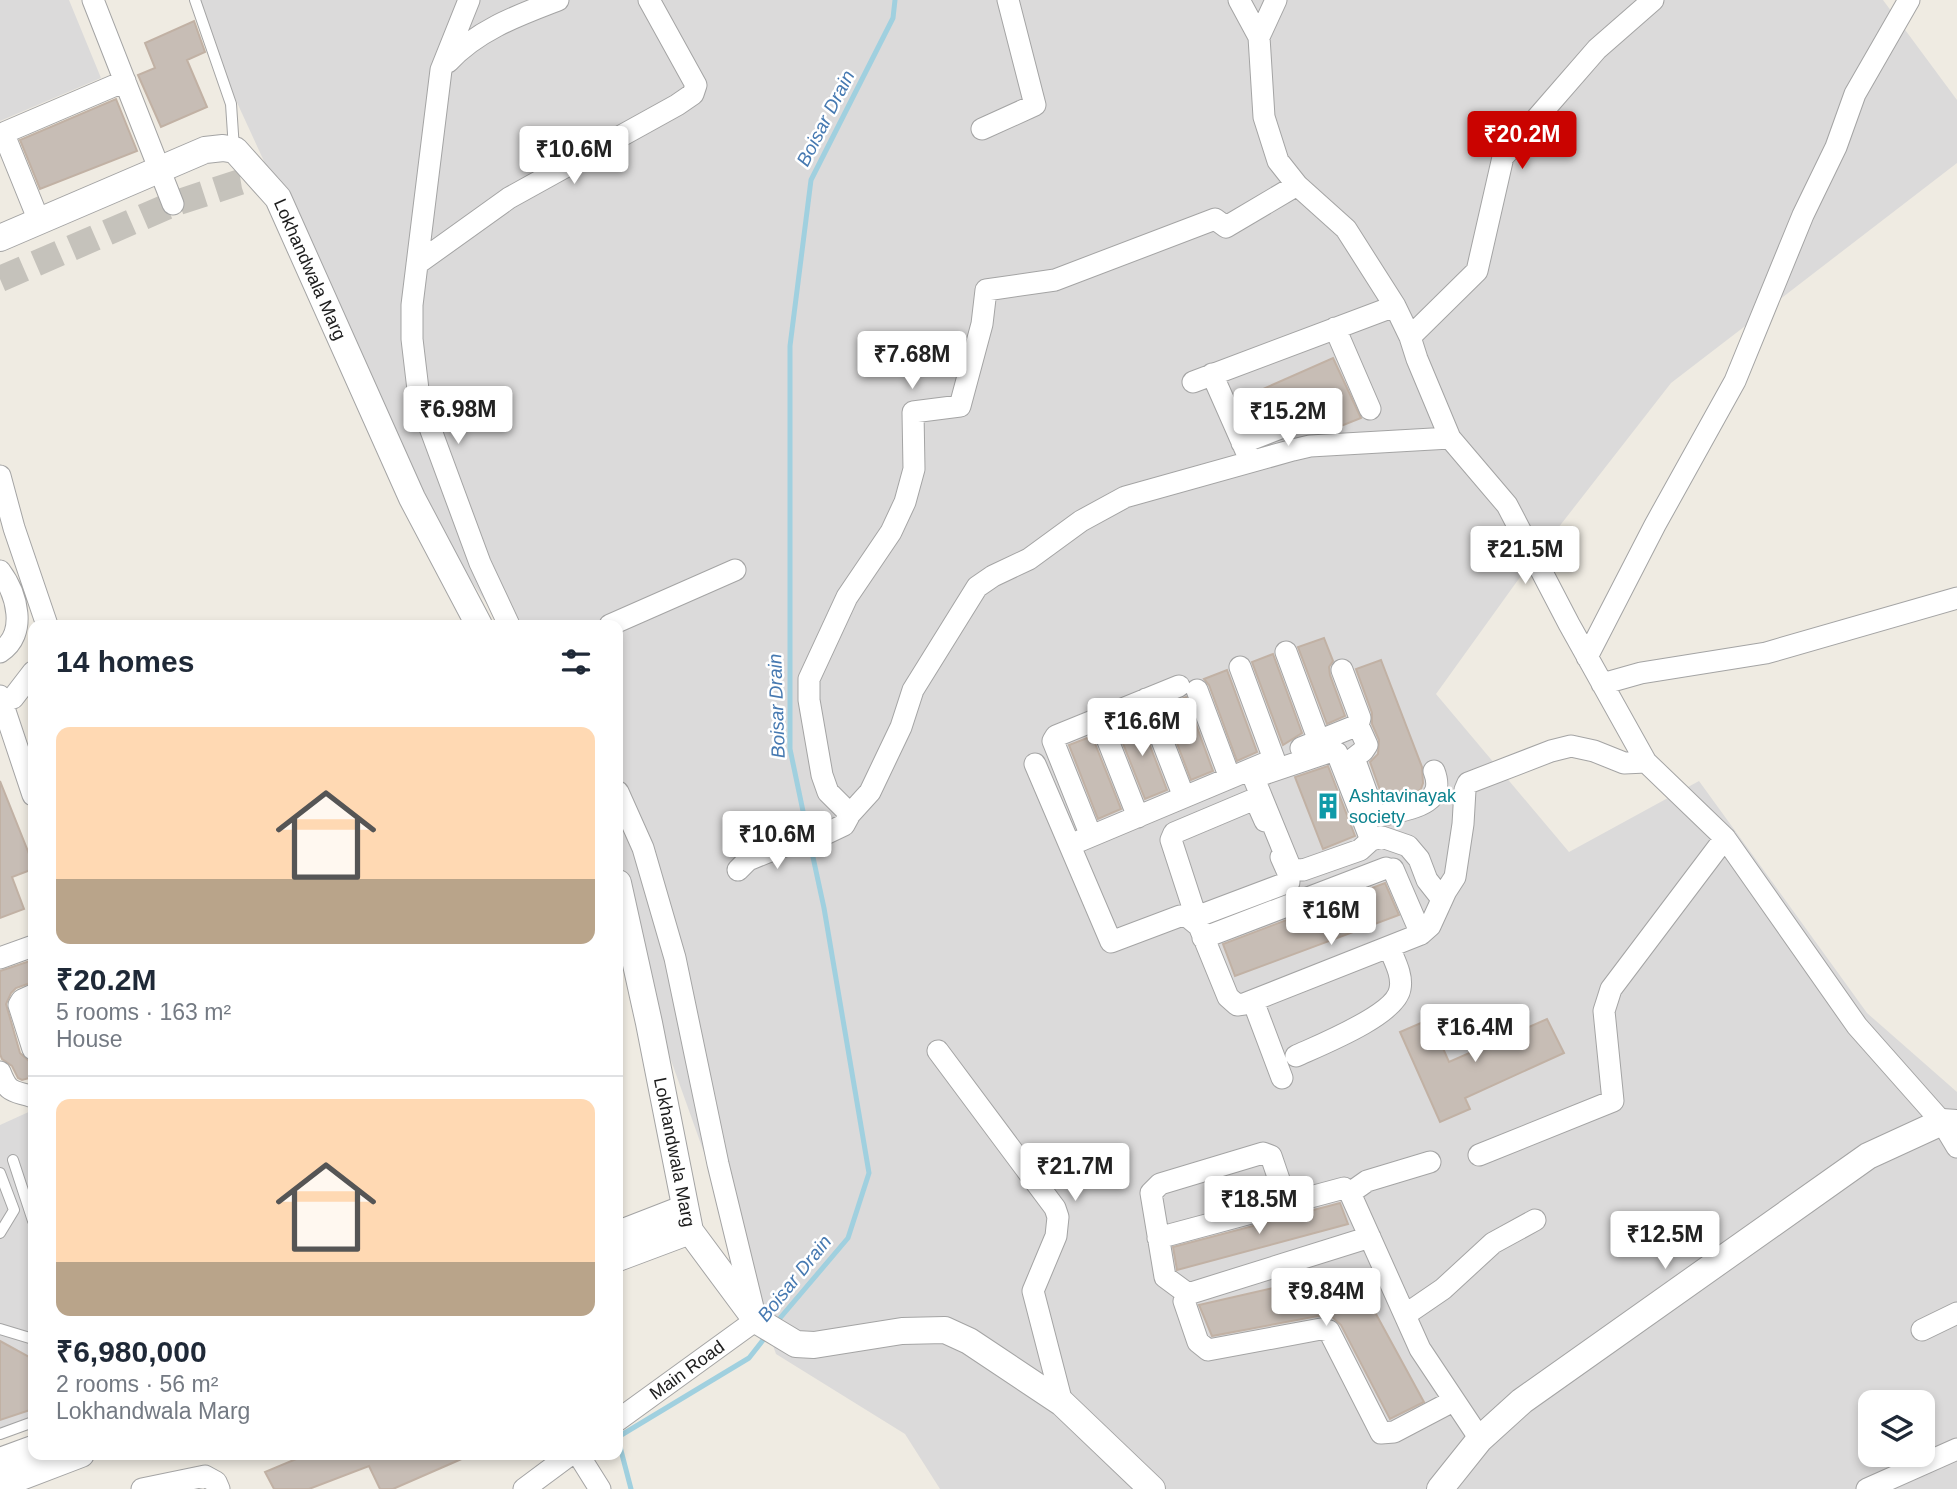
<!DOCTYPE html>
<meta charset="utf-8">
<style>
body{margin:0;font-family:Helvetica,sans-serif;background:#f6f6f7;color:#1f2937;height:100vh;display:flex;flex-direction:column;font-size:26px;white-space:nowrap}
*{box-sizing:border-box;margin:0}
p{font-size:23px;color:#747a83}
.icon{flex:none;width:38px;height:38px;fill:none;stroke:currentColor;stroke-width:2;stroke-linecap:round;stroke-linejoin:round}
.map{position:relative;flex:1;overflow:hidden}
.drawer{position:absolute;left:28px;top:620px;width:595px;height:840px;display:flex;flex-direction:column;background:#fff;border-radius:14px;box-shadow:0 4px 10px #0003}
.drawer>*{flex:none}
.tools{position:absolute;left:1858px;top:1390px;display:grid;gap:14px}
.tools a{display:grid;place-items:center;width:77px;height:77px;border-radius:14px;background:#fff;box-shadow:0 4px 10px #0003;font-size:35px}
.price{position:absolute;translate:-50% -60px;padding:0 16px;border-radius:7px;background:#fff;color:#222;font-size:23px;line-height:46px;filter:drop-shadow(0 2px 4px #0008)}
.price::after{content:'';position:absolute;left:50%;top:42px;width:21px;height:16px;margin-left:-10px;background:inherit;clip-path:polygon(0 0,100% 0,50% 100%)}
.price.active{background:#ca0300;color:#fff}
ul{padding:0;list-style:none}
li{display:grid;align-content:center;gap:14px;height:371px;padding:0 28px}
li+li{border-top:2px solid #e0e1e3}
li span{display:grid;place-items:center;height:217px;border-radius:14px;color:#555}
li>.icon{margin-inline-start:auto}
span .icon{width:126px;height:126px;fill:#fffc;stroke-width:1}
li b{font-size:30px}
h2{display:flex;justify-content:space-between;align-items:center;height:84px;padding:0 28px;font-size:30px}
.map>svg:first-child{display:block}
.residential{fill:#dbdada;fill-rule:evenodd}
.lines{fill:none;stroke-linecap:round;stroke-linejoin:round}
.stream{stroke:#a0d0df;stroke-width:5}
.building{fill:#c7bdb5;stroke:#c1b1a4;stroke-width:2}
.tertiary-tunnel{stroke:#c5c2bb;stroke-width:26;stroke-dasharray:26 13;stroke-linecap:butt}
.service-casing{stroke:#a4a4a4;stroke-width:12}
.minor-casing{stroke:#a4a4a4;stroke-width:23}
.tertiary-casing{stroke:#a4a4a4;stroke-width:28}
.service{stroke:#fff;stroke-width:10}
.minor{stroke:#fff;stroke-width:21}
.tertiary{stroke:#fff;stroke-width:26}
.labels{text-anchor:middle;stroke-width:5;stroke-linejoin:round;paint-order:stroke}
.street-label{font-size:18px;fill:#1d1d1d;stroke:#fff}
.culture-label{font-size:18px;fill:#0d838f;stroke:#fff;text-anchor:start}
.water-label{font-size:19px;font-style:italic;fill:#4679b1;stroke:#fff}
</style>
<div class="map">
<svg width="1957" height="1489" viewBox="0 0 1957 1489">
<rect width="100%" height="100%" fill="#efebe2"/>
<path class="residential" d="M0,0H69L101,78L0,121Z
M191,0H1883L1957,100V163L1671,383L1523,573L1436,694L1569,852L1699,781L1867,1013L1957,1092V1489H940L905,1434L776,1354L618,912V625H501L442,537L343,333L234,96L217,63ZM1871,1402H1923V1454H1871Z
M33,1110V1428L0,1439V1125Z"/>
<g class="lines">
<path class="stream" d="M808,835L790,749V346L811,180L893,18L895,0
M775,1324L848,1238L869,1173L824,908L811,848
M618,1437L749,1358L767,1335
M618,1439L631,1489"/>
</g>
<path class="building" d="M194,21L205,52L187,60L207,107L161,127L138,75L155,68L145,43Z
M116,99L137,151L40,189L20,140Z
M1333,358L1361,418L1341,426L1328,395L1249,426L1238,400Z
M1324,638L1333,661L1329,667L1330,675L1345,716L1327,724L1298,647Z
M1273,654L1302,733L1283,745L1252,662Z
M1381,660L1422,767L1423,783L1421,789L1416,793L1384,801L1370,762L1378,754L1379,740L1372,724V713L1356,669Z
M1227,670L1257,752L1237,761L1209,685L1204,679Z
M1186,697L1213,771L1191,780L1163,707Z
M1139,717L1167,790L1145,799L1116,726Z
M1092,736L1121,809L1098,819L1069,745Z
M1328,766L1355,836L1323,849L1295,777Z
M0,781L33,864V869L12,877L24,909L0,918Z
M1385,883L1399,915L1235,976L1223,944Z
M33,960V982L16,988L11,993L6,1004L20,1053L30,1062L33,1073V1077L22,1080L18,1078L12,1066L2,1059L0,1054V971Z
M1430,1019L1449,1062L1547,1019L1564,1053L1465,1098L1470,1109L1440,1122L1400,1032Z
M1340,1203L1348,1224L1177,1270L1173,1247Z
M1352,1270L1424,1402L1390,1419L1341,1325L1329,1314L1212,1336L1199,1305Z
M0,1341L33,1359V1409L0,1420Z
M308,1454H473L393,1489H380L369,1466L309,1489H274L265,1472Z"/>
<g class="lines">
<path class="tertiary-tunnel" d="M0,279L173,204L240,182L258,179"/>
<g class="service-casing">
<path id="service" d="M195,0L231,104L234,149
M13,1160L33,1221
M0,1173L14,1210L0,1233
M0,1329L33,1339
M0,1434L33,1422"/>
</g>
<g class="minor-casing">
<path id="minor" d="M93,0L173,204
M469,0L441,70L412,305V339L419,398L480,563L509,625
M1239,0L1259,37
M1276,0L1259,37L1264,117L1278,161L1297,185L1346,229L1395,306L1410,337L1417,359L1450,438L1507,505L1569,624L1646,762L1725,838L1857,1026L1942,1122L1957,1147
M448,62C477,30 519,15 558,0
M982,129L1035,105L1008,0
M39,221L5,137L6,132L125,81
M417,264L509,198L677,105L693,94L696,85L649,0
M1335,328L1370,409
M1410,337L1477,271L1503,157L1597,49L1653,0
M1212,374L1250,460
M1193,382L1395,306
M1242,443L1319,413
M0,476L14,528L47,625
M0,571C17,594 28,634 0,652
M610,625L735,570
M1286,652L1319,741
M1587,657L1655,525L1735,381L1803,215L1836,147L1855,94L1909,0
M1240,667L1274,759
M1602,684L1641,673L1766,653L1957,598
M1197,690L1230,778
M0,696L33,795
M1146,699L1184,797
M0,703L13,698L33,672
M1099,718L1138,817
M1358,725L1367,745L1363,751L1354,758L1374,813L1379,816C1405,809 1448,807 1434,771
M1301,748L1358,725L1360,718L1342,670
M1035,764L1111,942L1180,916L1188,917L1199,926L1228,997L1237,1005L1244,1004L1421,934L1430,926L1446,891L1455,877L1463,824L1465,790L1468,783L1551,751L1571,746L1594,751L1624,763L1646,762
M618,792L643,848L675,958L718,1164L756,1320L618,1420
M850,814L828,792L822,775L809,700V679L847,597L891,532L905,502L914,469L913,412L960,406L982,324L986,290L1055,280L1215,219L1226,227L1297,185
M1091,836L1053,741L1056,736L1179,686
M1371,840L1337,753L1332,751L1258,776L1255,781L1291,869L1303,870L1360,850L1371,840L1382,837L1408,846L1419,859L1427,880L1442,899
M1070,845L1268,762
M1393,869L1421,934
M738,870L748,860L775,849L798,842L806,843L844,825L850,814L870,792L901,727L913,690L977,587L993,576L1029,559L1081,521L1125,497L1293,450L1310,446L1450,438
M1196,917L1289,882V875L1281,857
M1199,926L1171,840L1174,833L1250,801L1257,803L1265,821
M1203,938L1386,868
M0,958L33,946
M33,995L22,1000L19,1005L33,1049
M1253,1001L1282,1078
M938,1051L1055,1208L1058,1217L1056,1236L1033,1291L1062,1403
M1296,1056C1320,1045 1396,1015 1400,989C1403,975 1394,960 1389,947
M0,1072C9,1095 13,1090 33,1097
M1479,1155L1613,1101L1604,1011L1611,989L1725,838
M1350,1193L1367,1181L1430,1162
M1370,1237L1188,1294L1184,1301L1198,1342L1208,1350L1321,1329L1329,1331L1381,1433L1394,1432L1453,1401
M1158,1238L1344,1188L1350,1193L1420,1349L1480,1439
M1188,1294L1165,1277L1151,1193L1160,1184L1263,1153L1271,1156L1287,1203
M1405,1315L1443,1289L1493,1243L1535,1220
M1922,1330L1957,1313
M578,1454L600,1489
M142,1489L205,1476L216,1482L219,1489
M524,1489L571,1454
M1867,1489L1957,1449"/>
</g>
<g class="tertiary-casing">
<g id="tertiary">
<path id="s1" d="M0,238L205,150L223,148L235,150L278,198L412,498L479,625"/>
<path id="s2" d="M618,883L649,1023L690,1231L756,1320L796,1344L814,1345L902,1331L945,1330L969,1341L1062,1403L1152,1489"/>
<path d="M618,1234L685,1208"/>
<path d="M618,1258L690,1231"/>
<path d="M0,1461L33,1449"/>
<path d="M0,1485L81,1454"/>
<path d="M1440,1489L1480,1439L1522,1401L1868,1156L1942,1122L1957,1123"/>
</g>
</g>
<use href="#service" class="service"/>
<use href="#minor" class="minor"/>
<use href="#tertiary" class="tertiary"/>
</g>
<defs>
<g id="building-bare" transform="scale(2.1)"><path d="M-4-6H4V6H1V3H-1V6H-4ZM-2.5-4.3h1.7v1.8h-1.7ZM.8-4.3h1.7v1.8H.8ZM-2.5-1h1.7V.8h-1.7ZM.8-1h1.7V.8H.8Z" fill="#0f9aa8" stroke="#fff" stroke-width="2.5" paint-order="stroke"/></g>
</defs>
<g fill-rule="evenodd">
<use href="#building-bare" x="1328" y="806"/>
</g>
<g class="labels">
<g class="street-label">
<text dy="6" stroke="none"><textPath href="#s1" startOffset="396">Lokhandwala Marg</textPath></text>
<text dy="6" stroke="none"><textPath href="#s2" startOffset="275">Lokhandwala Marg</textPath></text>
<text transform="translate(687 1370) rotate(-36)" y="6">Main Road</text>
</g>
<g class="culture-label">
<text x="1349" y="802">Ashtavinayak<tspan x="1349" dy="21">society</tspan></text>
</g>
<g class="water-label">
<text transform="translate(825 118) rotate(-63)" y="7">Boisar Drain</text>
<text transform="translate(776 706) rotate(-92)" y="7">Boisar Drain</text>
<text transform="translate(794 1278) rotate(-51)" y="7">Boisar Drain</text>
</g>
</g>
</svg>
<div class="tools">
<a><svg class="icon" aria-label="layers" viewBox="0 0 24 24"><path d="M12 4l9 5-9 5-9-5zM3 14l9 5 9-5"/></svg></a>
</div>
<b class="price active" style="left:1522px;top:171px">₹20.2M</b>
<b class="price" style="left:574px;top:186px">₹10.6M</b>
<b class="price" style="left:912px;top:391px">₹7.68M</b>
<b class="price" style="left:458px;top:446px">₹6.98M</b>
<b class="price" style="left:1288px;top:448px">₹15.2M</b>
<b class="price" style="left:1525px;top:586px">₹21.5M</b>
<b class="price" style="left:1142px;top:758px">₹16.6M</b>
<b class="price" style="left:777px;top:871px">₹10.6M</b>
<b class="price" style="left:1331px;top:947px">₹16M</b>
<b class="price" style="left:1475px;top:1064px">₹16.4M</b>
<b class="price" style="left:1075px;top:1203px">₹21.7M</b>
<b class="price" style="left:1259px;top:1236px">₹18.5M</b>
<b class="price" style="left:1665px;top:1271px">₹12.5M</b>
<b class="price" style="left:1326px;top:1328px">₹9.84M</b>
<section class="drawer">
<h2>14 homes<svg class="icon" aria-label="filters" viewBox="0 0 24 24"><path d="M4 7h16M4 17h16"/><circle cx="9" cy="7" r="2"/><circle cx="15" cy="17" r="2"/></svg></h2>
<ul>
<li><span style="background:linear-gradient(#ffd9b3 70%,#b9a48a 0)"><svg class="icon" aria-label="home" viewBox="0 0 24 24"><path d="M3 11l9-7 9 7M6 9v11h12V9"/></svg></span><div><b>₹20.2M</b><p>5 rooms · 163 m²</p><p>House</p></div></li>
<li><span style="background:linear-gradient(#ffd9b3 75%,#b9a48a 0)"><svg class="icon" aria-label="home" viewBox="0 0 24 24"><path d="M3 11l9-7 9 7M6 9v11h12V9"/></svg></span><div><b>₹6,980,000</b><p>2 rooms · 56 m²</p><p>Lokhandwala Marg</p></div></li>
</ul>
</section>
</div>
